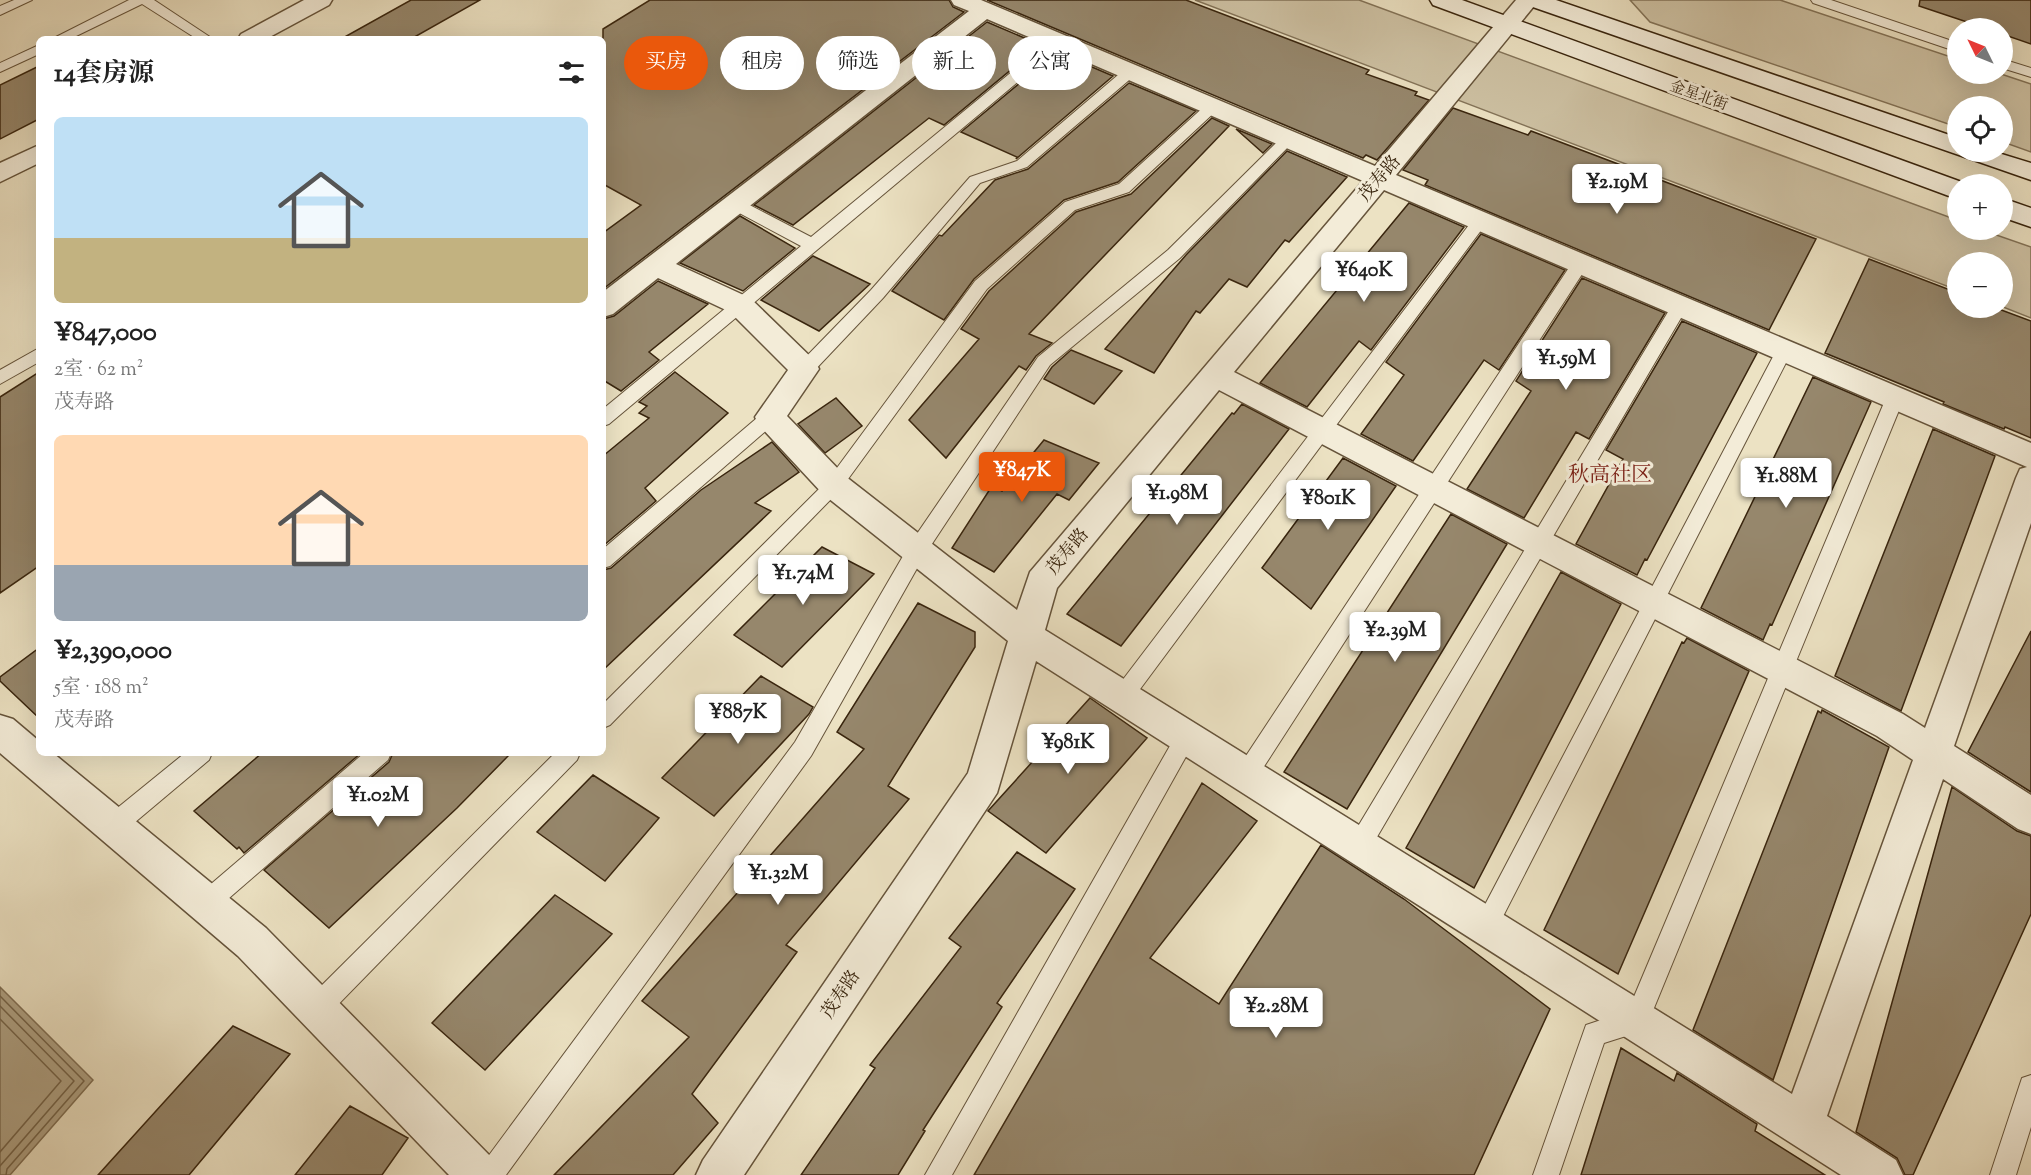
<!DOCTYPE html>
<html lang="zh">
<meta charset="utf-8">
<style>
body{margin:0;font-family:"Sorts Mill Goudy","Noto Serif SC",serif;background:#f2f2f2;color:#222;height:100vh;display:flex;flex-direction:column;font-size:22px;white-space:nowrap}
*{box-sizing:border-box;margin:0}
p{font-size:20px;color:#767676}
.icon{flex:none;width:33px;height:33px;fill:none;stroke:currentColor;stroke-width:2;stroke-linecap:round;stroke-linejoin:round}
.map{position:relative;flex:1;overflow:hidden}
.sheet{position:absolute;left:36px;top:36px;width:570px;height:720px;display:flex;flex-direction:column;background:#fff;border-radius:9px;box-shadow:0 6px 24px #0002}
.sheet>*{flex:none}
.top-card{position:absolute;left:624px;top:36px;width:570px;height:54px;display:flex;gap:12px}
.needle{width:39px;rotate:313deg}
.buttons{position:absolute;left:1947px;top:18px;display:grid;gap:12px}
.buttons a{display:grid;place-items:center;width:66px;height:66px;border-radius:50%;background:#fff;box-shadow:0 6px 24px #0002;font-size:30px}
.price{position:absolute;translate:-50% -51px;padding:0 14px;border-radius:6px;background:#fff;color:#222;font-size:20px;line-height:39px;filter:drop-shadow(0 2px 3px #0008)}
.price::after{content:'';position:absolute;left:50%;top:36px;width:18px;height:14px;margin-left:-9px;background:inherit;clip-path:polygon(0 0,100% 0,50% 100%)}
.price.active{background:#ea580c;color:#fff}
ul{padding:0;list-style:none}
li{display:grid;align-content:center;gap:12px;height:318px;padding:0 18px}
li span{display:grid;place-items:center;height:186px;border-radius:9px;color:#555}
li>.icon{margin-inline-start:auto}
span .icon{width:108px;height:108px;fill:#fffc;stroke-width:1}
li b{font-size:26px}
h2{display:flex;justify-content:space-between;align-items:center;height:72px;padding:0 18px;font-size:26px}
.pill{padding:0 21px;border-radius:27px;background:#fff;box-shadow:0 6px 24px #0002;font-size:21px;line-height:54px}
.pill.active{background:#ea580c;color:#fff}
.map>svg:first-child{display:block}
.green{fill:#cec2a4;stroke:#847459;stroke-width:1.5}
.water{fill:#afa285;stroke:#807055;stroke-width:1.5}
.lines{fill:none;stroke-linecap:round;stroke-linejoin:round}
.shore{stroke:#74644a;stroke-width:1.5}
.building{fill:#96876c;stroke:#39250e;stroke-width:1.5}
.lane-casing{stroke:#66543b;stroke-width:2}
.street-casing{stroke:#66543b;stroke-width:3}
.secondary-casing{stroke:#39250e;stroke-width:3}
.lane{fill:#f3ecd8;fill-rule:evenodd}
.street{fill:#f3ecd8;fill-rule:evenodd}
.secondary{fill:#f3ecd8;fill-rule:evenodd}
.labels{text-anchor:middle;stroke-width:6;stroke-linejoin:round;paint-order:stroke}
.far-street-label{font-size:15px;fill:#39250e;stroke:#f3ecd8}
.street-label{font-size:18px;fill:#39250e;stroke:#f3ecd8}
.quarter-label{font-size:21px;fill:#7a1f14;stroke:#f3ecd8}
</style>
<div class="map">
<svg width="2031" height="1175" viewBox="0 0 2031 1175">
<rect width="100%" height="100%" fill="#ece2c3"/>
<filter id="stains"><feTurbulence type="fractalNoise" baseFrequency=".00333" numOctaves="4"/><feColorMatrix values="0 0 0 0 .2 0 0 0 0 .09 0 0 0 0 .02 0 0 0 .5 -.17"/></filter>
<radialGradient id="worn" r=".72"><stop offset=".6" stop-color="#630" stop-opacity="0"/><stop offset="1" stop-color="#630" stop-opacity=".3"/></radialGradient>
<path class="green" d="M1195,0H1359L1957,220L1958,230H1982L2031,247V318L2003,307L2002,262H1958L1957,290Z
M1630,0H1780L1957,59L1958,74H2001L2031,84V152L2003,142L2002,106H1958L1957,127L1650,22Z"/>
<path class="water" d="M0,987L93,1080L10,1175H0Z"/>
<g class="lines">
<path class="shore" d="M0,996L84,1081L7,1169L6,1175
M0,1006L74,1081L0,1166
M0,1019L61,1081L0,1152"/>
</g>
<path class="building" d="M411,0H480L411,39H341Z
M650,0H949L953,7L964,12L603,289V233L641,205L603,184V29Z
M987,0H1186L1369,70L1366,74L1417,92L1415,95L1429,100L1377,160L1366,155L1363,158Z
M1920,0H2031V44L2002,34V28H1985L1919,6Z
M987,22L1041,45L944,125L929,118L793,225L754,205Z
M1057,52L1113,76L1016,159L1017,157L961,132Z
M39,66V119L0,139V85Z
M1129,83L1196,111L1118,182L1064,200L974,279L944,320L892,291L939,235L942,236L995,180L1028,169Z
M1453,108L1528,135L1531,131L1816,239L1769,330L1425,185L1428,180L1403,170Z
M1212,118L1229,126L1029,334L1052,343L1036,356L1026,370L1019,366L946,458L909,420L979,339L961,329L989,291L1076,212L1131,194Z
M1236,129L1272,144L1263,153Z
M1287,151L1347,177L1289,242L1285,240L1247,287L1229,279L1200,313L1196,311L1154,373L1105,349L1186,255Z
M1409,203L1464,227L1371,350L1359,341L1307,407L1260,383Z
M740,216L795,248L743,291L680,263Z
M1481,234L1565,270L1499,370L1484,360L1413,461L1361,434L1404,375L1386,362Z
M813,256L870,284L819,331L761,300Z
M1869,259L1958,293V308H1996L2031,321V438L2005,427L2004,429L1943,404L1944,402L1825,353Z
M1582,278L1665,313L1589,439L1576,432L1524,518L1467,489L1531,391L1516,381Z
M658,281L708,304L649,352L659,360L621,391L603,380V319L614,316Z
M1682,321L1757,353L1647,560L1645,559L1637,575L1576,544L1623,459L1606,450Z
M1071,350L1122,371L1094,404L1044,379L1052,367Z
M39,372V566L0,593V397Z
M675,372L728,413L645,488L656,501L603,546V456L649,418L639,413L647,406L639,402Z
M1813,377L1871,402L1772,625L1770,624L1763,640L1701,608Z
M836,398L862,426L825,453L798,424Z
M1242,404L1289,429L1121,646L1067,614L1232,413L1234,414Z
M1933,429L1995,456L1901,711L1835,676Z
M1044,440L1099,463L1069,500L1057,494L994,572L952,548L992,486L1002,491Z
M772,442L799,472L755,503L771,511L603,670V570L611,568L701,490Z
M1343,458L1396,486L1311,609L1262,568Z
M1451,514L1507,544L1347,809L1284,772Z
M822,547L874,574L782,667L734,635Z
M1561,572L1621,604L1474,888L1406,848Z
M918,603L975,632V647L888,786L909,799L786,945L797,952L692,1094L718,1123L673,1175H554L689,1037L642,1001L864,749L837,732Z
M2031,631V792L1968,752Z
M1687,638L1749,671L1618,974L1544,930L1682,642L1684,643Z
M39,648V718L0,681V677Z
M761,676L813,707L809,714L714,816L662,778Z
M1090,698L1147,738L1046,853L988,811Z
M1822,710L1889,747L1773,1080L1693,1030L1818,711L1821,713Z
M262,753H361L244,853L239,847L237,849L194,811Z
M393,753H511L457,808L329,928L264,870L389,762Z
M593,775L659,818L605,881L537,832Z
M1202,783L1257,821L1150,958L1219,1004L1321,845L1404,899L1550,1009L1474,1175H974Z
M1952,787L2017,831L2031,836V914L1913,1175H1905L1897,1158L1856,1132Z
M1017,852L1075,889L997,1003L1002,1007L923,1130L925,1131L898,1175H801L875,1068L870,1065L961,947L949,938Z
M555,895L612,934L485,1070L432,1023Z
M233,1026L290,1054L189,1175H98Z
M1621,1048L1674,1081L1677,1073L1757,1124L1755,1131L1825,1175H1581Z
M350,1106L408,1138L382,1175H295Z"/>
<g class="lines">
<g class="lane-casing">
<path id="lane" d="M14,0H32L0,15V6Z
M129,0H154L213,39H197L142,4L70,39H52Z
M1811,0H1831L1958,43V52L1813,3Z
M1058,37L1065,41L1063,44L609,424L603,426V409L801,246L730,208L727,204L730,200H740L811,237L1053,38Z
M39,45V54L0,72V63Z
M2002,59L2031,68V77L2002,68Z
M1130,68L1137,72L1135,75L1027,167L980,183L883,298L811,374L805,375L799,374L796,369L799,364L871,290L970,177L1017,161L1125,69Z
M1212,103L1217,104L1219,107L1217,110L1129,192L1075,210L987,289L840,490L610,725L603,728V704L828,480L975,281L1065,202L1119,184L1207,104Z
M1288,134L1295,139L1293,142L1180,258L1050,365L924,556L811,756L506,1175H477L481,1166L795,742L910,544L1038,357L1168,250L1283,136Z
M1480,216L1488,221L1485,225L1129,704L1122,706L1115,704L1112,697L1115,690L1475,217Z
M1580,258L1586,260L1588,264L1586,268L1254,782L1246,785L1238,782L1235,775L1238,768L1574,260Z
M1680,300L1686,302L1688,306L1367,854L1359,857L1351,854L1348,846L1351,838L1674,302Z
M1784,345L1790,347L1792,351L1494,934L1486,938L1478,934L1474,926L1478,918L1776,351L1778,347Z
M39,348V362L0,384V370Z
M1895,391L1901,393L1904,398L1645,1030L1604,1043L1559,1175H1533L1586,1025L1628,1011L1886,398L1889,393Z
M770,410L776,412L779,417L776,422L610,566L603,568V549L764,412Z
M1186,727L1193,730L1197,737L1193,744L952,1175H925L1179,730Z
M185,753H212L209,760L121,834L113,837L105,834L102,826L105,818Z
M364,753H391L388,760L213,912L205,915L197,912L194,904L197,896Z
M555,753H580L577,760L325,1018L316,1021L307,1018L304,1009L307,1000Z
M2031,1075V1127L2016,1175H1990L2019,1087L2022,1078Z"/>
</g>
<g class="street-casing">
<path id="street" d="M304,0H332L329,5L266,39H238L241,34Z
M951,0H981L1375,166L1516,0H1539L1396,175L2031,443V523L1954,746L2031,795V834L2018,829L1943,779L1827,1116L1896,1160L1903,1175H1841L1036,661L997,793L744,1175H696L703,1160L968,773L1008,641L823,494L759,425L755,417L788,370L730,312L658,278L613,314L603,317V292L969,11L954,5ZM987,19L1363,181L1030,572L1017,610L845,476L787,416L819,369L815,361L750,298L676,264ZM1384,190L2027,467L2020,469L2016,478L1925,728L1903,714L1234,372ZM1219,390L1877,736L1913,760L1792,1094L1045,630L1057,588Z
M39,145V163L0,182V163Z
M0,715L13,719L39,741V753H53L266,928L494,1160L501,1175H449L238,956L0,753Z"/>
</g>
<g class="secondary-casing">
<path id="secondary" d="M1430,0H1462L1967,184H1958V198L1949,196L1433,5Z
M1524,0H1556L1958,138V152H1995L2031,163V180L1527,5Z
M2002,198L2031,208V227L2002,217Z"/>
</g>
<use href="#lane" class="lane"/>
<use href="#street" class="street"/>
<use href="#secondary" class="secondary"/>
</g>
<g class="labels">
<g class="far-street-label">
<text transform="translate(1699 95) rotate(20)" y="5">金星北街</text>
</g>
<g class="street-label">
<text transform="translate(1379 178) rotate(-50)" y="6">茂寿路</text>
<text transform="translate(1067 551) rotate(-50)" y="6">茂寿路</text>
<text transform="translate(840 994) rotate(-56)" y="6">茂寿路</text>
</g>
<g class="quarter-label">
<text x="1610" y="481">秋高社区</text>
</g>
</g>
<rect width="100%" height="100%" filter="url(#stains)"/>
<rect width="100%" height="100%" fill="url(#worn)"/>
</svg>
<div class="buttons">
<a><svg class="needle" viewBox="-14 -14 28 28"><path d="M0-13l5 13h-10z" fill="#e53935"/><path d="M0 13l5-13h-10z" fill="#767676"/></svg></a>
<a><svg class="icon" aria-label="locate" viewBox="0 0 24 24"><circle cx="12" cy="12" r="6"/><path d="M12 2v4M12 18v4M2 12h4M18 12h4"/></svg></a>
<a>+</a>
<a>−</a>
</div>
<b class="price" style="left:1617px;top:215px">¥2.19M</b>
<b class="price" style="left:1364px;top:303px">¥640K</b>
<b class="price" style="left:1566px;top:391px">¥1.59M</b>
<b class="price active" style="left:1022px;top:503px">¥847K</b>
<b class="price" style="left:1786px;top:509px">¥1.88M</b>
<b class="price" style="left:1177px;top:526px">¥1.98M</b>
<b class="price" style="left:1328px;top:531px">¥801K</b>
<b class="price" style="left:803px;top:606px">¥1.74M</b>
<b class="price" style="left:1395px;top:663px">¥2.39M</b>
<b class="price" style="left:738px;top:745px">¥887K</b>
<b class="price" style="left:1068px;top:775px">¥981K</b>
<b class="price" style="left:378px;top:828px">¥1.02M</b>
<b class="price" style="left:778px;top:906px">¥1.32M</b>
<b class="price" style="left:1276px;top:1039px">¥2.28M</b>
<div class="top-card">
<a class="pill active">买房</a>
<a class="pill">租房</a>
<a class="pill">筛选</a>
<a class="pill">新上</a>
<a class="pill">公寓</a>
</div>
<section class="sheet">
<h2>14套房源<svg class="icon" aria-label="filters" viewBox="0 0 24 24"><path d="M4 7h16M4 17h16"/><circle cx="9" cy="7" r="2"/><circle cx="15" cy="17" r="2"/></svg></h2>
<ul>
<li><span style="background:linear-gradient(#bfe0f5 65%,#c2b280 0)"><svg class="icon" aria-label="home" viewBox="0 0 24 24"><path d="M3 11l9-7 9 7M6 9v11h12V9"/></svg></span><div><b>¥847,000</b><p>2室 · 62 m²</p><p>茂寿路</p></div></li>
<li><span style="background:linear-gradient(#ffd9b3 70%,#9aa5b1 0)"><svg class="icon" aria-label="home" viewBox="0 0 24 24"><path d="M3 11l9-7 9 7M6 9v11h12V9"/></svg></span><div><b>¥2,390,000</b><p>5室 · 188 m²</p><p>茂寿路</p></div></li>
</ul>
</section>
</div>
